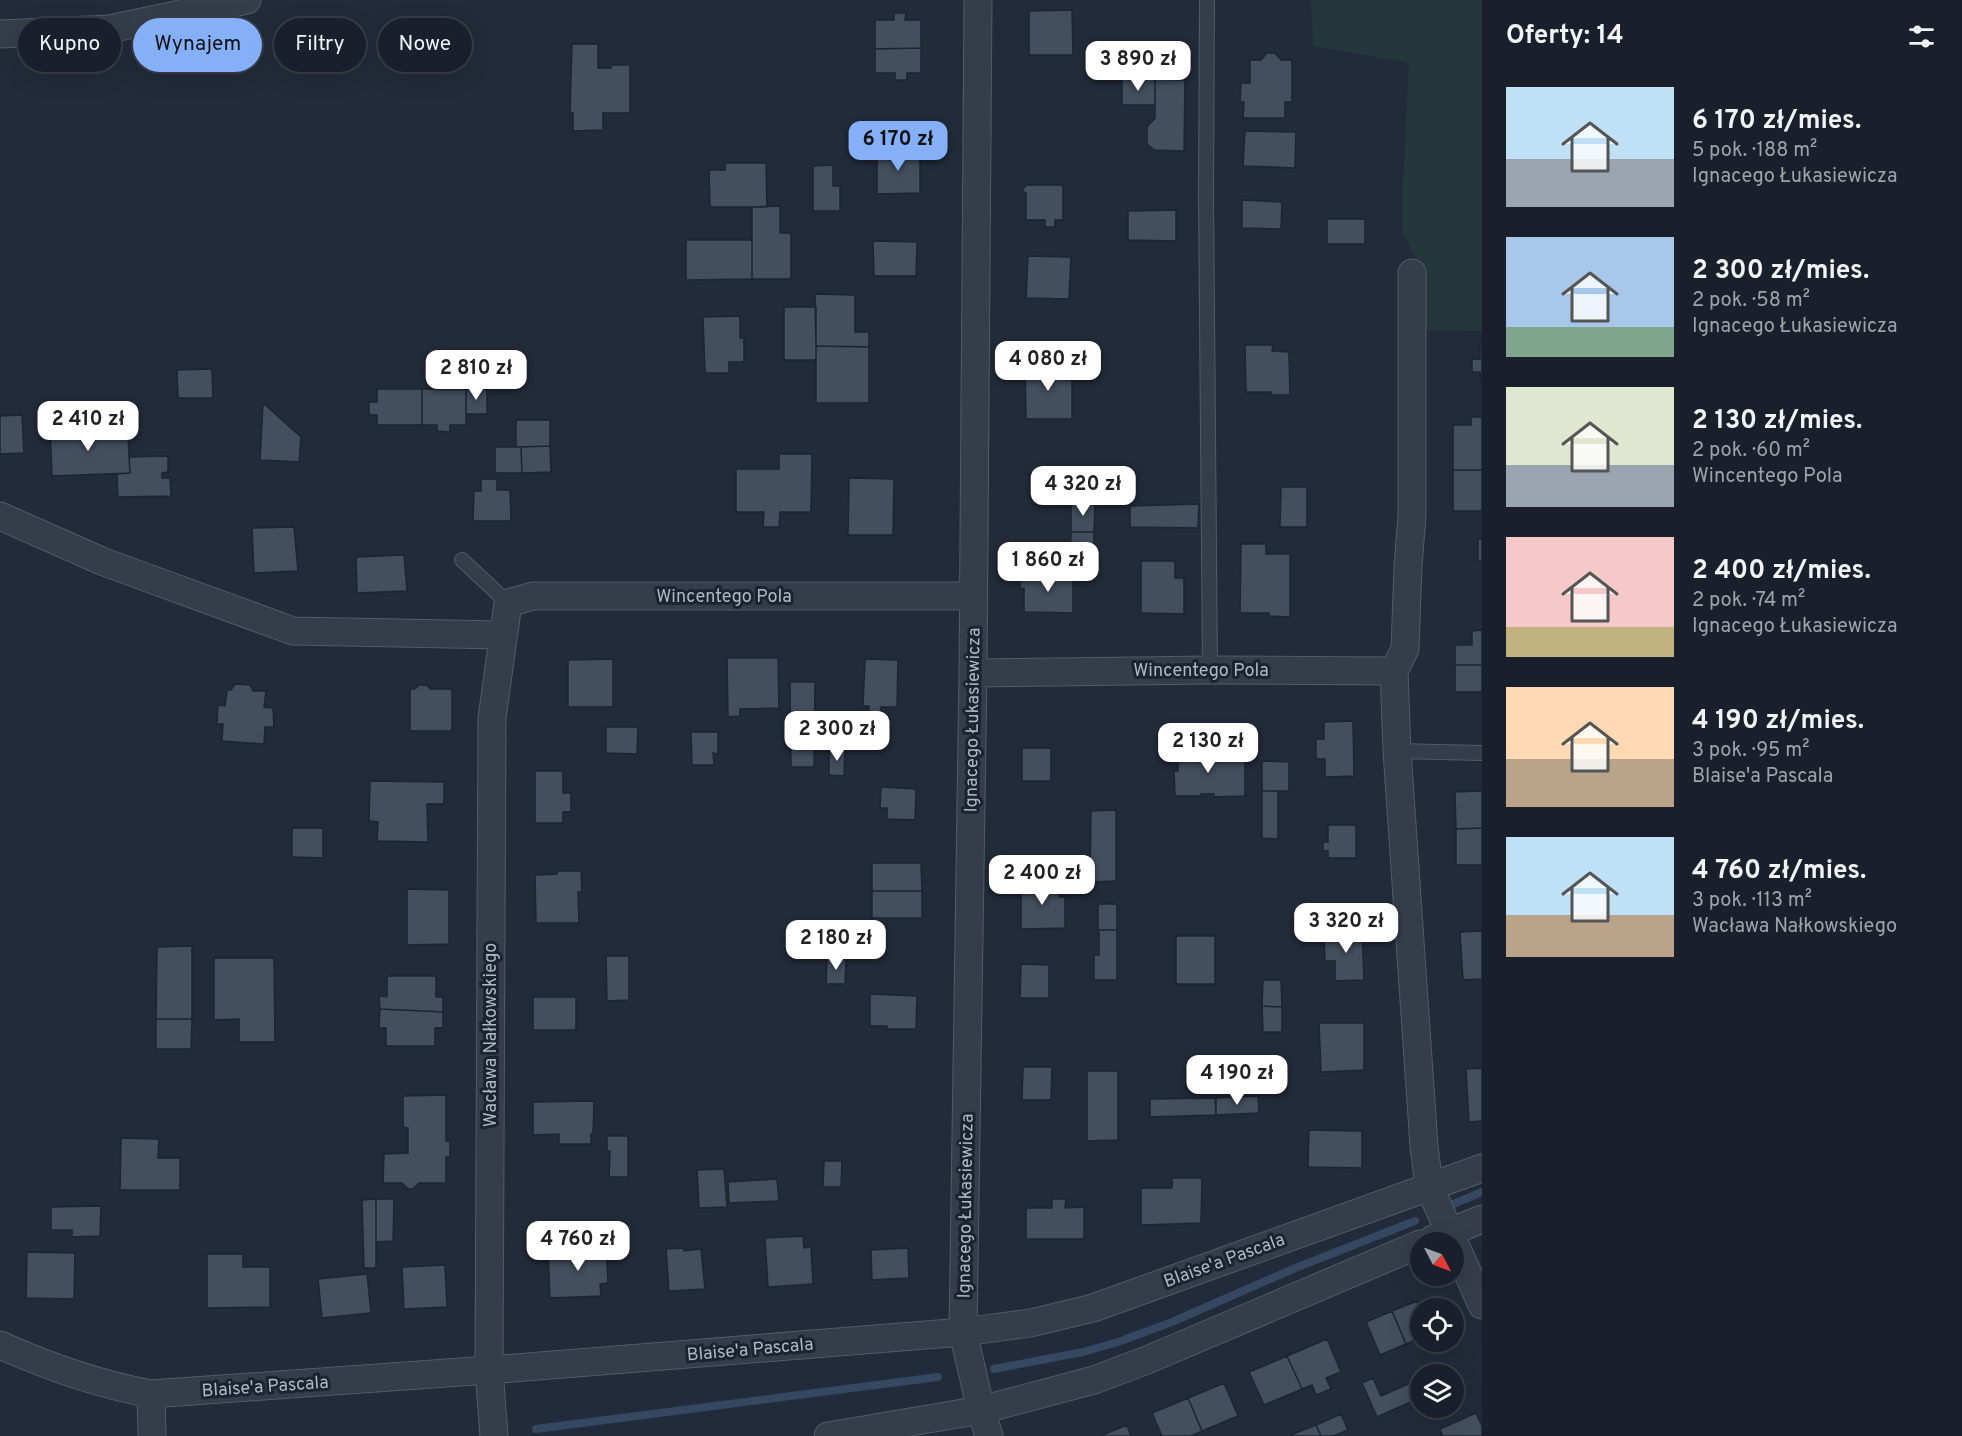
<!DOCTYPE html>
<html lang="pl">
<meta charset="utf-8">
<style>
body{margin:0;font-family:Overpass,sans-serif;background:#272d37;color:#f1f3f6;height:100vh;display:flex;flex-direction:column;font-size:22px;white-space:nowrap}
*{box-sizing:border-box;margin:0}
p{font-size:20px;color:#9fa3a9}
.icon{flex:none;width:33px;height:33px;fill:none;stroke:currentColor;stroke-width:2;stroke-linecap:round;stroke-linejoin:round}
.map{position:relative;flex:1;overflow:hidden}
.sheet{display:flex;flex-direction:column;background:#1a202b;width:480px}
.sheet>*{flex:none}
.top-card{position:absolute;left:18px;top:18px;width:570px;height:54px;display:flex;gap:12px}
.needle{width:39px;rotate:131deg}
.controls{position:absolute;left:1410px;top:1232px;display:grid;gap:12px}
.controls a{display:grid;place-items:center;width:54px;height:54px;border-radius:50%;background:#1a202b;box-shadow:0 6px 24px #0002,0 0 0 2px #383e47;font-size:30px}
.price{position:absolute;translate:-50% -51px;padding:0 14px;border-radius:12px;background:#fff;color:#222;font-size:20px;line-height:39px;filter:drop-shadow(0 2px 3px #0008)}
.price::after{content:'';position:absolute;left:50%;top:36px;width:18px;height:14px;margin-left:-9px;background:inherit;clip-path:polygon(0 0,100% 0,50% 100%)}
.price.on{background:#85aff7;color:#111}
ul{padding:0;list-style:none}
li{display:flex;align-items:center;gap:18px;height:150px;padding:0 24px}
li span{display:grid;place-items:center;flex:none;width:168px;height:120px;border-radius:0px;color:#555}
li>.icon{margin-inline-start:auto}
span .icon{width:72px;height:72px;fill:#fffc;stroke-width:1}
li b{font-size:26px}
h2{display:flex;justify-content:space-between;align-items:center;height:72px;padding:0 24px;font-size:26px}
.chip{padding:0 21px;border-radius:27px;background:#1a202b;box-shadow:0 6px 24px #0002,0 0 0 2px #383e47;font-size:21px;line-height:54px}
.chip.on{background:#85aff7;color:#111}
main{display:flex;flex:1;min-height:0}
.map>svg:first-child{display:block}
.green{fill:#24383b}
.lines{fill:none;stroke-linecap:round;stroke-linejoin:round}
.stream{stroke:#354761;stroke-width:8}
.building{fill:#434e5e;stroke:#1d2531;stroke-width:1.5}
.service-casing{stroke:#535b68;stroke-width:16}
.minor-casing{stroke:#535b68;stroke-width:29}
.service{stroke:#353d4a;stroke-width:14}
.minor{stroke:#353d4a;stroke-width:27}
.labels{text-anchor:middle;stroke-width:6;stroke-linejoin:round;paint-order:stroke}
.street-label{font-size:18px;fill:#b0b8c6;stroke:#1b232e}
</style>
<main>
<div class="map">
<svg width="1482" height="1436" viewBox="0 0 1482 1436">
<rect width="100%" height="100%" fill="#222b39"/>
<path class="green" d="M1311,0H1482V331L1426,330V279L1403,233V181L1409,63L1313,46Z"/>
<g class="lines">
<path class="stream" d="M1451,1205L1482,1192
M994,1369L1083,1352L1118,1342L1172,1322L1293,1269L1415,1221
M536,1429L938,1377"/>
</g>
<path class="building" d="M1072,10L1073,55H1029V11Z
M894,13H906L905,20H921V48L875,49V20H894Z
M572,44H598V68H611V65H630V113H603V130L573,131V113H570Z
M921,48V73H907V80H895V73H875V49Z
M1267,53H1275L1281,60H1292V102H1285V118H1243L1244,102H1240L1241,83H1250V60H1261Z
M1122,79H1155V105H1122Z
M1155,79L1185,80L1184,151L1154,150L1147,144V127L1155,118Z
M1245,131L1296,132L1295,168L1243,166Z
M877,151H920V193L877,194Z
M725,163H766L767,207H710L709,170H725Z
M833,165V186H840V211H813V166Z
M1026,185H1063V220H1055V227H1045V220H1026V193L1022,191Z
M1242,200L1282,202L1281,229L1242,228Z
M780,206V233H791V279H752V207Z
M1176,210V241L1128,240V211Z
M1327,219H1365V244H1327Z
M686,240H752V279L686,280Z
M873,241L917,242L916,276H874Z
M1028,256L1071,257L1069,299L1026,298Z
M815,294L855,295V332H869V347L816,346Z
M784,307H816V360H784Z
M740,316V338H744V362H729V373H705L703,317Z
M1480,342H1482V385L1480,372H1472V359H1480Z
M1245,345H1273L1272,351L1289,352L1290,395H1271V392H1246Z
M816,346L869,347V403H816Z
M1068,363V380H1072V419H1026L1025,364Z
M212,369L213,398H178L177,370Z
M377,389H422V425H377V415H369V402H377Z
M422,389H466V425H450V432L437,431V425H422Z
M466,389H487V414H466Z
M263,403L301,437L299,462L260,460Z
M22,415L24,453L0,454V416Z
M1471,417H1482V470H1453V425H1471Z
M516,420H550V446L516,447Z
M98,426L99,435H128L130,473L52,476L50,428Z
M550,446L551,472L522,473L521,447Z
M495,447H521L522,473H495Z
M779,454H812L811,512H780L779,527H763L764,512H736V469H779Z
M168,456V472L162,473V478H170L171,496L118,497L117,474L130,473L129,457Z
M1453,470H1482V511H1453Z
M849,478L894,479L893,535H848Z
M481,479H497V490H510L511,521H473L474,491H481Z
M1281,487H1307V527H1280Z
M1071,503H1095L1094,532H1071Z
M1199,504L1198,528L1130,527V506Z
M294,527L298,571L254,573L252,528Z
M1071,532H1094V567H1070Z
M1478,539H1482V561H1478Z
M1241,544H1266V554H1290V617L1269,616V613H1240Z
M404,555L407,591L357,593L356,557Z
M1141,561H1175V578H1184V614L1141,613Z
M1020,574L1073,575V613L1024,612V588L1020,589Z
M1482,630V665H1455V645H1472V631Z
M727,658H778L779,708L740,709V716L728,717Z
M613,659V707H568V660Z
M865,659L898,660L897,707H881V718H869V706H863Z
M1455,665H1482V692H1455Z
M790,682H815L814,767H791Z
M235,684L250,685L253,691H266L264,707L273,708L274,727H265L264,744L222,741L223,724H217L218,705L225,706L227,690H231Z
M419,685H427L430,689H452V731H410V689H415Z
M1353,721L1354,776L1325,777V759H1316V739H1324V722Z
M829,724H845V750L829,749Z
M606,727H638L637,754L606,753Z
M691,732H718V754L713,753L714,765H692Z
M1176,744H1183L1189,752H1206V758H1228V752H1245V796L1214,797V794H1201V796H1175L1174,771H1178V762L1170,756V748Z
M1022,748H1051V781H1022Z
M829,749L845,750L844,776L829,775Z
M1262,761L1289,762V791H1262Z
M535,771H563V793H571V812H563V823H535Z
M370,781L444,782V804H427L428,842L377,841L378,822L369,821Z
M881,787L916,789L915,820L887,819V808H880Z
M1262,791H1278V839L1262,838Z
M1482,791V828L1456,829L1455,792Z
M1116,810V881L1090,882L1091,811Z
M1328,825H1356V858H1328V851H1323V842H1328Z
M292,828H323V858L292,857Z
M1482,828V865H1456V829Z
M872,863H921L922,891H872Z
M557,871H581L582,892H578L579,923H536L535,875L557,874Z
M1021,882H1059V897H1065V928L1021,929Z
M407,889L449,890V944L407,945Z
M872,891H922V918H872Z
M1098,904H1117V930H1098Z
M1362,929L1364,980L1335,981V961H1325L1324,938L1334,937V930Z
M1099,930H1117V980H1094V955H1099Z
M1482,931V979L1463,980L1460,932Z
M827,932L846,933V959L827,958Z
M1176,936H1215V984H1176Z
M192,946V1019H156L157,947Z
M606,956H629V1000L607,1001Z
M214,958H274L275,1042H239V1019L214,1020Z
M827,958L846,959L845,984H826Z
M1021,964L1049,965V998H1020Z
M387,976H436V997H443V1012L380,1009L379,996L387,997Z
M1263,980H1281L1282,1007L1262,1006Z
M870,994L917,996L916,1029H887V1026H870Z
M533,997H576V1030H533Z
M1262,1006L1282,1007V1032H1263Z
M380,1009L443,1012V1028H435V1046H386V1028H379Z
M156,1019H192L191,1049H156Z
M1319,1023H1364V1070L1321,1072Z
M1023,1067H1052L1051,1100H1022Z
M1482,1068V1121L1469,1122L1466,1069Z
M1087,1071H1118V1140L1087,1141Z
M446,1095V1141H450V1157H446V1183H419L413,1189H408L402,1183H383L384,1154L408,1153V1128L403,1127V1096Z
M1258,1096L1259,1113L1216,1115V1098Z
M1215,1098L1216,1115L1150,1117V1099Z
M594,1101L593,1134H591V1144H559V1134L533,1135V1102Z
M1309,1130L1362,1131V1168L1308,1167Z
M607,1136H628V1177H609L610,1151H607Z
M121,1138L159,1139L158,1158H180V1190H120Z
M824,1161H842L841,1187H823Z
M724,1169L727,1207L699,1208L697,1170Z
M1172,1178H1202L1201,1223L1141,1225V1188H1172Z
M777,1179L779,1201L729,1203L728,1182Z
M376,1199H394L393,1241L376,1242Z
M376,1199V1268H364L362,1200Z
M1052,1199H1066L1065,1208L1084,1207V1239H1026V1208H1052Z
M101,1206L100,1236L72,1237V1230H51V1207Z
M803,1236L804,1248L811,1247L813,1284L768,1287L765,1238Z
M606,1244L608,1283L600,1284L601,1296L550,1298L548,1252L583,1251V1246Z
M684,1248V1251L701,1249L705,1289L669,1291L666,1249Z
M908,1248L909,1278L872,1280L871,1250Z
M27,1252L75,1253L74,1299L26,1298Z
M207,1254H243V1267H270V1307L207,1308Z
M445,1265L447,1307L404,1309L402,1267Z
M367,1274L371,1313L322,1318L318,1279Z
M1417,1301L1420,1309V1338L1406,1344L1392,1311Z
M1392,1311L1406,1344L1380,1355L1366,1322Z
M1327,1339L1341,1372L1326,1378L1331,1389L1316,1395L1312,1385L1302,1389L1287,1356Z
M1287,1356L1302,1389L1264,1405L1249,1372Z
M1373,1378L1381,1396L1417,1380L1420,1388V1398L1377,1417L1362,1383Z
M1224,1383L1238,1416L1202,1431L1188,1398Z
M1188,1398L1202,1431L1191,1436H1162L1152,1413Z
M1476,1413L1482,1426V1436H1443L1440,1429Z
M1341,1414L1348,1430L1333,1436H1321L1316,1425Z
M1127,1425L1131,1436H1100Z
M1316,1425L1321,1436H1294L1293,1434Z"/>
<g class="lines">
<g class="service-casing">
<path id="service" d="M1207,0L1206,194L1210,670
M462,560L508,603
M1397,751L1482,753"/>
</g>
<g class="minor-casing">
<path id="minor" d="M978,0L973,673L963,1332L981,1410L989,1436
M0,34L109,29L247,0
M1412,273V516L1408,566L1405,649L1394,671L1397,751L1424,1146L1429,1186L1482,1305
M0,516L104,562L293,631L502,635
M973,673L1210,670L1394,671
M1433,1239L1482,1219
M0,1345C49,1367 98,1384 151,1394L489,1370L963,1332L1031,1323L1093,1308L1482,1168
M151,1394L152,1436
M494,1436L489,1370L492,718L508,603L533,596H973
M828,1436L981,1410L1094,1380L1147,1360L1420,1244"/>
</g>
<use href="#service" class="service"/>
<use href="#minor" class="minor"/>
</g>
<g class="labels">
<g class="street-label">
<text x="724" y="602">Wincentego Pola</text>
<text x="1201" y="676">Wincentego Pola</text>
<text transform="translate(972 720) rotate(-89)" y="6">Ignacego Łukasiewicza</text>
<text transform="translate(490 1035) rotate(-90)" y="6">Wacława Nałkowskiego</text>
<text transform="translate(965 1206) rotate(-89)" y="6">Ignacego Łukasiewicza</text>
<text transform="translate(1224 1260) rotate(-20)" y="6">Blaise'a Pascala</text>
<text transform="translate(750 1349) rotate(-5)" y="6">Blaise'a Pascala</text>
<text transform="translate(265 1386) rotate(-4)" y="6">Blaise'a Pascala</text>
</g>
</g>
</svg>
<div class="controls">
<a><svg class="needle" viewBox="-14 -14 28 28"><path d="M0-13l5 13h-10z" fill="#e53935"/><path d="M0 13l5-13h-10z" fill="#9fa3a9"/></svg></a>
<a><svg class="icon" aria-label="locate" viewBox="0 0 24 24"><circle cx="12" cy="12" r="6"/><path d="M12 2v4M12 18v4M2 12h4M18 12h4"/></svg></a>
<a><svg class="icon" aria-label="layers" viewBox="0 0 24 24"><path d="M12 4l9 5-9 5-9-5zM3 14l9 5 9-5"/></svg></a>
</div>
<b class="price" style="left:1138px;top:92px">3 890 zł</b>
<b class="price on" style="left:898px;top:172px">6 170 zł</b>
<b class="price" style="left:1048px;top:392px">4 080 zł</b>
<b class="price" style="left:476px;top:401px">2 810 zł</b>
<b class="price" style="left:88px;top:452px">2 410 zł</b>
<b class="price" style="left:1083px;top:517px">4 320 zł</b>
<b class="price" style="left:1048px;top:593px">1 860 zł</b>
<b class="price" style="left:837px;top:762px">2 300 zł</b>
<b class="price" style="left:1208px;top:774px">2 130 zł</b>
<b class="price" style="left:1042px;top:906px">2 400 zł</b>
<b class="price" style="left:1346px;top:954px">3 320 zł</b>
<b class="price" style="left:836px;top:971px">2 180 zł</b>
<b class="price" style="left:1237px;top:1106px">4 190 zł</b>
<b class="price" style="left:578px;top:1272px">4 760 zł</b>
<div class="top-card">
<a class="chip">Kupno</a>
<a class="chip on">Wynajem</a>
<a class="chip">Filtry</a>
<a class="chip">Nowe</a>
</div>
</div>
<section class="sheet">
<h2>Oferty: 14<svg class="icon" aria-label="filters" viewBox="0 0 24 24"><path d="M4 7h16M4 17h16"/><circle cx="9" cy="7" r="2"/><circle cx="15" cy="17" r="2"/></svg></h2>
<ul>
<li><span style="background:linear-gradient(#bfe0f5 60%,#9aa5b1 0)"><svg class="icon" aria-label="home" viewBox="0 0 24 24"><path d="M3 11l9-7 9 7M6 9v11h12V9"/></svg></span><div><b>6 170 zł/mies.</b><p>5 pok. · 188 m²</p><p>Ignacego Łukasiewicza</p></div></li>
<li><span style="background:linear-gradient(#a9c7e8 75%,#7fa58c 0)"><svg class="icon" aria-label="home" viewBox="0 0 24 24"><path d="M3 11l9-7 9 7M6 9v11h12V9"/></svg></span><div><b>2 300 zł/mies.</b><p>2 pok. · 58 m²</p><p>Ignacego Łukasiewicza</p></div></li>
<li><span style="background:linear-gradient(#dfe7d0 65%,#9aa5b1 0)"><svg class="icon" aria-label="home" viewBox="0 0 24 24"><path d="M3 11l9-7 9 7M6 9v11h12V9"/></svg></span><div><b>2 130 zł/mies.</b><p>2 pok. · 60 m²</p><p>Wincentego Pola</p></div></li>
<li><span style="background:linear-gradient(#f6c9c9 75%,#c2b280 0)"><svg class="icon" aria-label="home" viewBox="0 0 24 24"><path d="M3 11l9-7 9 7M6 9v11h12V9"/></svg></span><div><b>2 400 zł/mies.</b><p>2 pok. · 74 m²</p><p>Ignacego Łukasiewicza</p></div></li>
<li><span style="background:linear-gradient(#ffd9b3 60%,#b9a48a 0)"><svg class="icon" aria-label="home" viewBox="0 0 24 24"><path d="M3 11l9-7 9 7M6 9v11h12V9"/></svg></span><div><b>4 190 zł/mies.</b><p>3 pok. · 95 m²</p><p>Blaise'a Pascala</p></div></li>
<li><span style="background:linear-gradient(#bfe0f5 65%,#b9a48a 0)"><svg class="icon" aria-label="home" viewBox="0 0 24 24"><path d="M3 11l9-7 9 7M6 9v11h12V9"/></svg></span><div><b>4 760 zł/mies.</b><p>3 pok. · 113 m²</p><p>Wacława Nałkowskiego</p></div></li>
</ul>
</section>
</main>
